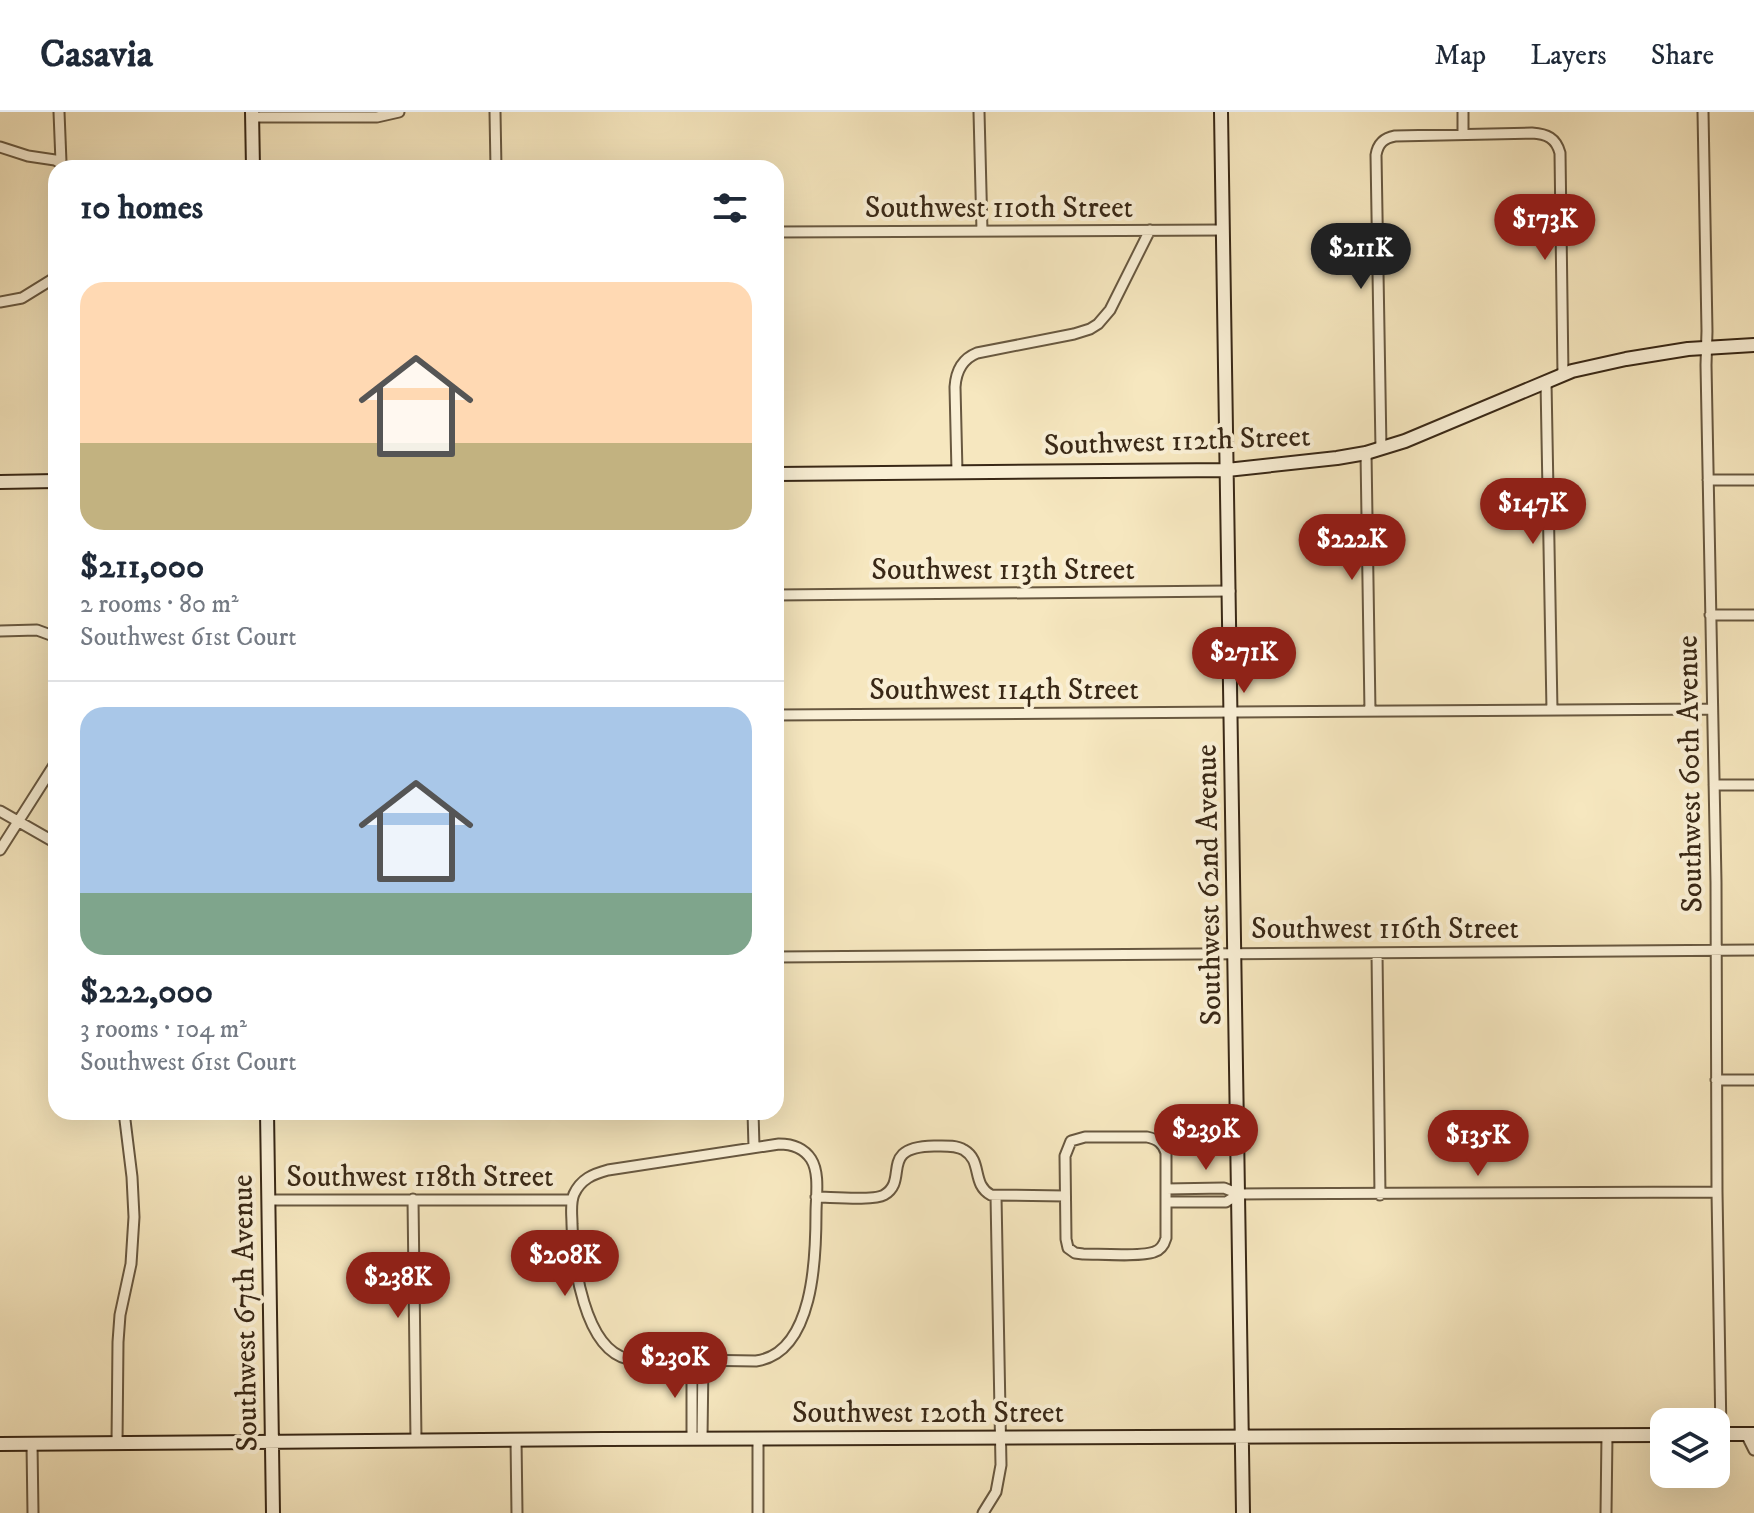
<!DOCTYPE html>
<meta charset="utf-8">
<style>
body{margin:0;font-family:"IM FELL DW Pica",serif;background:#f2f2f3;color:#1f2937;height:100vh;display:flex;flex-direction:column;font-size:30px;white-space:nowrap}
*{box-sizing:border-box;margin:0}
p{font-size:26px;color:#747a83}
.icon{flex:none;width:44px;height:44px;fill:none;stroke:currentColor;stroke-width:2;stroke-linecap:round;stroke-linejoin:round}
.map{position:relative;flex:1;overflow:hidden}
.details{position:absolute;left:48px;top:48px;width:736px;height:960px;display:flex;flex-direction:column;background:#fff;border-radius:24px;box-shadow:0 8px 32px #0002}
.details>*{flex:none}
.buttons{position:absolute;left:1650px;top:1296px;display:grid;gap:16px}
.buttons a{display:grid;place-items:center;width:80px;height:80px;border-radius:16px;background:#fff;box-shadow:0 8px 32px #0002;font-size:40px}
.price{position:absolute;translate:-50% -68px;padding:0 18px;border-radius:28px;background:#8f2418;color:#fff;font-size:26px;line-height:52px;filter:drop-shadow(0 2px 4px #0008)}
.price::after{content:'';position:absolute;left:50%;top:48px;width:24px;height:18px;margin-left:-12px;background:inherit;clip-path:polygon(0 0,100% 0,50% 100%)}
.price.active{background:#222;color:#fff}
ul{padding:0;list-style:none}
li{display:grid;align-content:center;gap:16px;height:424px;padding:0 32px}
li+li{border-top:2px solid #e0e1e3}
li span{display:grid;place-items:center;height:248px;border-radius:24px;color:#555}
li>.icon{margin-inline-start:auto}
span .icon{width:144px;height:144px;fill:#fffc;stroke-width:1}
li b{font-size:34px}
h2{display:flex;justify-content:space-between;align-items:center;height:96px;padding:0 32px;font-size:34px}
header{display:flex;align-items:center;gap:48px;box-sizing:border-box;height:112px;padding:0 40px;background:#fff;border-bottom:2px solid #e0e1e3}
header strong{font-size:38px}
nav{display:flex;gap:44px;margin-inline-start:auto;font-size:28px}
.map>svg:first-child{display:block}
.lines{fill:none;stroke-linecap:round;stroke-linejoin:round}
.street-casing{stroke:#685840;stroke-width:13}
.secondary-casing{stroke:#392816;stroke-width:16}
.street{stroke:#f9efd5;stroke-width:9}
.secondary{stroke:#f9efd5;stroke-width:12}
.labels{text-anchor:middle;stroke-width:8;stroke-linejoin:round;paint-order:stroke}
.street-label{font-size:30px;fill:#392816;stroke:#f9efd5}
</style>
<header>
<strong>Casavia</strong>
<nav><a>Map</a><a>Layers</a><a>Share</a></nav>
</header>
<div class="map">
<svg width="1754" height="1401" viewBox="0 0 1754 1401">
<rect width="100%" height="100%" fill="#f6e7bf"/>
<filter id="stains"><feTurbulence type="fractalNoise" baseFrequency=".0025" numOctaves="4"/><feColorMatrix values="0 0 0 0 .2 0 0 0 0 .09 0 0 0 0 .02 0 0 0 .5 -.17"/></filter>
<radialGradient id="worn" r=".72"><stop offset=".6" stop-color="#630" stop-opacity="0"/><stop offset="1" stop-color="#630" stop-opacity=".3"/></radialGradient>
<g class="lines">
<g class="street-casing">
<path id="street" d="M59,0L61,50
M495,0L496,56
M979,0L982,119
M1463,0V22
M1703,0L1707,219L1706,253L1716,770L1717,1080L1721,1322
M252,5H377L399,0
M0,35L28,44L55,48L68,56
M776,120L1223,118
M0,190L22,186L56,165
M1546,270L1552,598
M1381,337L1376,43C1378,31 1384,26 1395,24L1532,21C1547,22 1556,26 1560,41L1563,263
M1366,341L1370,599
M957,360L955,275C956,259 962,247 977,241L1074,222L1090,217L1098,212L1110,198L1150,118
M1708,368H1754
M776,483L1230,479
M1710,503H1754
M0,519L37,518L56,525
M776,603L1712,597
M1714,673H1754
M0,699L56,731
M0,738L56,650
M1377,841L1380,1083
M776,845L1754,838
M1716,968H1754
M753,1000L754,1035
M1085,1025H1147C1157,1027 1163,1031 1166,1041V1126C1164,1133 1161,1138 1154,1140C1141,1145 1099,1142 1083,1142L1075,1141L1068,1136L1066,1127L1065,1044L1071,1029Z
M779,1032C791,1032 803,1035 811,1047C820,1061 816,1085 816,1101C816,1145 814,1241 756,1249L628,1247C584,1237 573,1151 572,1112C572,1103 570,1091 574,1082C581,1067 593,1062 608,1058Z
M1166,1077L1224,1076L1239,1082L1717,1080
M816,1085C830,1085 874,1089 884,1083C910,1068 877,1035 934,1034C944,1034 956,1033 964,1038C983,1049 971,1072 991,1083L1065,1084
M413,1087L416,1328
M269,1088H572
M1166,1090H1226L1239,1082
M1746,1322L1754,1338
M516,1327L517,1401
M692,1327V1249
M702,1327L703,1248
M758,1327V1401
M117,1331L118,1230L120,1203L131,1152L134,1105L132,1065L124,1000
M32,1332L33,1401
M983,1401L996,1380L1001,1353L996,1084
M1606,1401L1607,1323"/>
</g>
<g class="secondary-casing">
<path id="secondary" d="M252,0L253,56
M1221,0L1243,1401
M776,362L1227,358L1337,346L1366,341L1405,329L1572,259L1626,247L1688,237L1754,233
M0,370L56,369
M267,1000L273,1401
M1716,1322H1754
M0,1332L605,1327L1664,1323"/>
</g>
<use href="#street" class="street"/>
<use href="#secondary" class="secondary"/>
</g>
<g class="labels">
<g class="street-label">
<text x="999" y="105">Southwest 110th Street</text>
<text transform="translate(1177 328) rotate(-2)" y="10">Southwest 112th Street</text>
<text x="1003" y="467">Southwest 113th Street</text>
<text x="1004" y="587">Southwest 114th Street</text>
<text transform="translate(1689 662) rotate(-91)" y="10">Southwest 60th Avenue</text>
<text transform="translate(1208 773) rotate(-91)" y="10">Southwest 62nd Avenue</text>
<text x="1385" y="826">Southwest 116th Street</text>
<text x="420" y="1074">Southwest 118th Street</text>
<text transform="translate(244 1201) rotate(-91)" y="10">Southwest 67th Avenue</text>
<text x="928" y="1310">Southwest 120th Street</text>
</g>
</g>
<rect width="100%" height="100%" filter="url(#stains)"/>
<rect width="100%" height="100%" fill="url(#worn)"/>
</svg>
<div class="buttons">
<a><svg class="icon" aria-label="layers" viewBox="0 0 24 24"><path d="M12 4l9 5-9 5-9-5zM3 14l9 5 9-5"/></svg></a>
</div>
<b class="price" style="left:1545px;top:150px">$173K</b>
<b class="price active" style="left:1361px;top:179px">$211K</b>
<b class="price" style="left:1533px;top:434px">$147K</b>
<b class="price" style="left:1352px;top:470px">$222K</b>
<b class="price" style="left:1244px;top:583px">$271K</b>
<b class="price" style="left:1206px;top:1060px">$239K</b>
<b class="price" style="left:1478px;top:1066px">$135K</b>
<b class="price" style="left:565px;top:1186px">$208K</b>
<b class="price" style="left:398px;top:1208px">$238K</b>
<b class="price" style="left:675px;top:1288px">$230K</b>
<section class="details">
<h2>10 homes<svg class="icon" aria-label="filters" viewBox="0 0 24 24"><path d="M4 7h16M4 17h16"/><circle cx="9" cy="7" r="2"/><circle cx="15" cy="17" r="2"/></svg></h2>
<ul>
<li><span style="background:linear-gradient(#ffd9b3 65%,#c2b280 0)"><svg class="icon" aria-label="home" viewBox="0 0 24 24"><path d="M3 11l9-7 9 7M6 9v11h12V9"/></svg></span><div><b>$211,000</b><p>2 rooms · 80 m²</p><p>Southwest 61st Court</p></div></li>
<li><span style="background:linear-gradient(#a9c7e8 75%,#7fa58c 0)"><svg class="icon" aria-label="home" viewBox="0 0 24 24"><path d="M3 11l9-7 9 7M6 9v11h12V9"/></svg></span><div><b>$222,000</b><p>3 rooms · 104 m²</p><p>Southwest 61st Court</p></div></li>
</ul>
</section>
</div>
